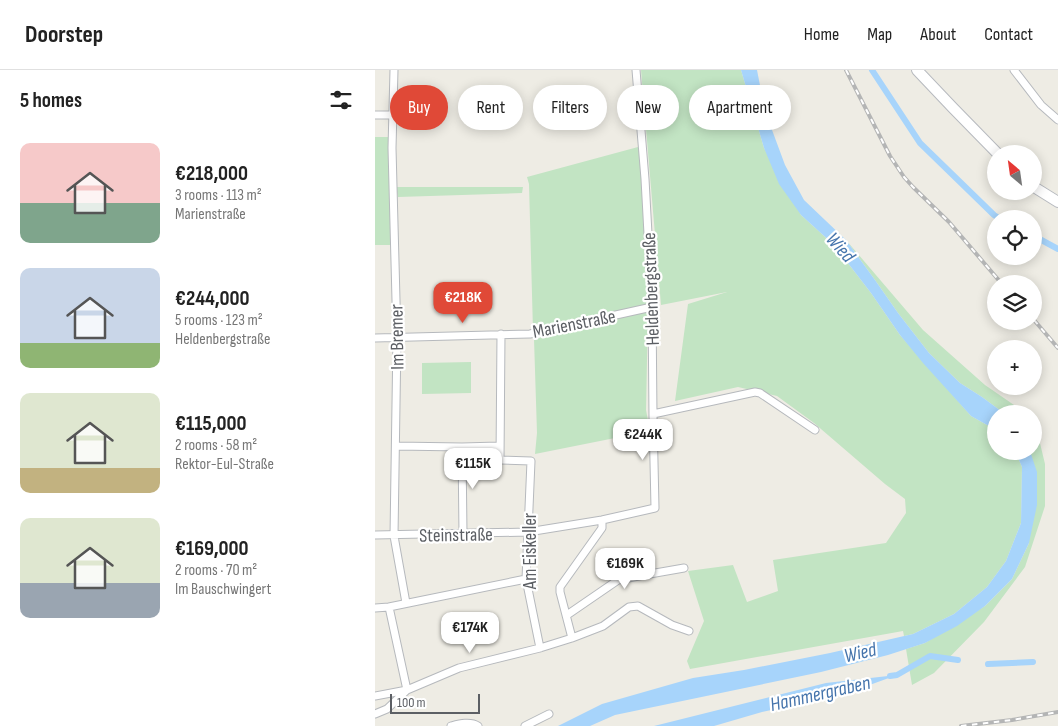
<!DOCTYPE html>
<meta charset="utf-8">
<style>
body{margin:0;font-family:"Sofia Sans Condensed",sans-serif;background:#f2f2f2;color:#222;height:100vh;display:flex;flex-direction:column;font-size:19px;white-space:nowrap}
*{box-sizing:border-box;margin:0}
p{font-size:16px;color:#767676}
.icon{flex:none;width:28px;height:28px;fill:none;stroke:currentColor;stroke-width:2;stroke-linecap:round;stroke-linejoin:round}
.map{position:relative;flex:1;overflow:hidden}
.panel{display:flex;flex-direction:column;background:#fff;width:375px}
.panel>*{flex:none}
.hud{position:absolute;left:15px;top:15px;width:475px;height:45px;display:flex;gap:10px}
.needle{width:32px;rotate:331deg}
.controls{position:absolute;left:612px;top:75px;display:grid;gap:10px}
.controls a{display:grid;place-items:center;width:55px;height:55px;border-radius:50%;background:#fff;box-shadow:0 2px 12px #0003;font-size:25px}
.scale{position:absolute;left:15px;bottom:12px;width:90px;box-sizing:border-box;padding-left:5px;border:2px solid #5c5f64;border-top:0;font-size:14px;line-height:18px;white-space:nowrap;color:#5c5f64;-webkit-text-stroke:4px #fff;paint-order:stroke}
.price{position:absolute;translate:-50% -42px;padding:0 11px;border-radius:10px;background:#fff;color:#222;font-size:16px;line-height:32px;filter:drop-shadow(0 1px 2px #0008)}
.price::after{content:'';position:absolute;left:50%;top:30px;width:15px;height:11px;margin-left:-8px;background:inherit;clip-path:polygon(0 0,100% 0,50% 100%)}
.price.current{background:#e04937;color:#fff}
ul{padding:0;list-style:none}
li{display:flex;align-items:center;gap:15px;height:125px;padding:0 20px}
li span{display:grid;place-items:center;flex:none;width:140px;height:100px;border-radius:10px;color:#555}
li>.icon{margin-inline-start:auto}
span .icon{width:60px;height:60px;fill:#fffc;stroke-width:1}
li b{font-size:21px}
h2{display:flex;justify-content:space-between;align-items:center;height:60px;padding:0 20px;font-size:21px}
.chip{padding:0 18px;border-radius:22px;background:#fff;box-shadow:0 2px 12px #0003;font-size:18px;line-height:45px}
.chip.current{background:#e04937;color:#fff}
header{display:flex;align-items:center;gap:30px;box-sizing:border-box;height:70px;padding:0 25px;background:#fff;border-bottom:1px solid #e0e0e0}
header strong{font-size:24px}
nav{display:flex;gap:28px;margin-inline-start:auto;font-size:18px}
main{display:flex;flex:1;min-height:0}
.map>svg:first-child{display:block}
.green{fill:#c2e4c3}
.water{fill:#a7d4fb}
.lines{fill:none;stroke-linecap:round;stroke-linejoin:round}
.canal{stroke:#a7d4fb;stroke-width:6}
.street-casing{stroke:#b6b9bd;stroke-width:9}
.secondary-casing{stroke:#b7babf;stroke-width:12}
.street{stroke:#fff;stroke-width:7}
.secondary{stroke:#fff;stroke-width:10}
.rail-casing{stroke:#b4b5b5;stroke-width:4}
.rail{stroke:#fff;stroke-width:2;stroke-dasharray:5.5;stroke-linecap:butt}
.labels{text-anchor:middle;stroke-width:4.5;stroke-linejoin:round;paint-order:stroke}
.street-label{font-size:19px;fill:#5c5f64;stroke:#fff}
.water-label{font-size:20px;font-style:italic;fill:#4574ac;stroke:#fff}
</style>
<header>
<strong>Doorstep</strong>
<nav><a>Home</a><a>Map</a><a>About</a><a>Contact</a></nav>
</header>
<main>
<section class="panel">
<h2>5 homes<svg class="icon" aria-label="filters" viewBox="0 0 24 24"><path d="M4 7h16M4 17h16"/><circle cx="9" cy="7" r="2"/><circle cx="15" cy="17" r="2"/></svg></h2>
<ul>
<li><span style="background:linear-gradient(#f6c9c9 60%,#7fa58c 0)"><svg class="icon" aria-label="home" viewBox="0 0 24 24"><path d="M3 11l9-7 9 7M6 9v11h12V9"/></svg></span><div><b>€218,000</b><p>3 rooms · 113 m²</p><p>Marienstraße</p></div></li>
<li><span style="background:linear-gradient(#c9d6e8 75%,#8fb573 0)"><svg class="icon" aria-label="home" viewBox="0 0 24 24"><path d="M3 11l9-7 9 7M6 9v11h12V9"/></svg></span><div><b>€244,000</b><p>5 rooms · 123 m²</p><p>Heldenbergstraße</p></div></li>
<li><span style="background:linear-gradient(#dfe7d0 75%,#c2b280 0)"><svg class="icon" aria-label="home" viewBox="0 0 24 24"><path d="M3 11l9-7 9 7M6 9v11h12V9"/></svg></span><div><b>€115,000</b><p>2 rooms · 58 m²</p><p>Rektor-Eul-Straße</p></div></li>
<li><span style="background:linear-gradient(#dfe7d0 65%,#9aa5b1 0)"><svg class="icon" aria-label="home" viewBox="0 0 24 24"><path d="M3 11l9-7 9 7M6 9v11h12V9"/></svg></span><div><b>€169,000</b><p>2 rooms · 70 m²</p><p>Im Bauschwingert</p></div></li>
</ul>
</section>
<div class="map">
<svg width="683" height="656" viewBox="0 0 683 656">
<rect width="100%" height="100%" fill="#eeece4"/>
<path class="green" d="M266,0H366L389,78L426,145L459,175L496,223L525,265L596,346L621,360V381H640L647,397L646,453L631,491L612,517L579,544L538,564L529,566L528,561L315,599L312,591L329,551L313,501L358,495L372,532L403,521L398,490L511,473L531,443L530,429L510,414L439,353L402,326L363,317L300,331L313,234L352,222L286,235Z
M0,67H13L18,175H0Z
M263,77L265,86L274,235L158,261L154,114L152,107Z
M21,117H148L147,123L23,127Z
M471,170L548,260L610,315L652,344H630L607,327L585,313L554,283L523,243L500,210Z
M273,241L271,340L275,361L160,384L162,363L159,269Z
M96,292V323L47,324V293Z
M659,348L670,394V436L650,497L609,552L559,603L537,615L531,579L550,573L610,536L637,509L654,473V381H659Z"/>
<path class="water" d="M366,0H382L390,41L410,95L429,130L471,170L500,210L523,243L554,283L585,313L607,327L630,344H621V360L596,346L548,293L525,265L496,223L459,175L426,145L404,114L389,78Z
M640,381H655L662,402V435L654,473L637,509L610,536L582,556L550,573L513,585L446,602L240,645L215,656H183L227,634L318,608L369,600L455,583L538,564L579,544L612,517L631,491L646,453L647,397Z
M522,605L470,624L387,642L339,656H279L451,613Z"/>
<g class="lines">
<path class="canal" d="M497,0L545,73L619,145L625,149
M659,166L683,179
M613,594L658,592
M515,606L522,605L555,586L583,590"/>
<g class="street-casing">
<path id="street" d="M19,0L17,78L22,268L19,466L31,533
M639,0L666,35L683,50
M0,45H18
M126,264L125,390L156,391L151,509L165,578
M0,268L155,264L277,237
M278,344L380,322L385,323L440,360
M21,376L87,377L124,376
M87,377L88,464
M0,465L153,462L227,450L280,438L278,346L277,237L270,109L261,0
M0,538L14,537L151,509
M192,545L243,510L269,505L309,498
M197,568L185,522V517L227,458V450
M0,626L32,620L84,598L165,578L197,568L228,556L254,537L263,536L297,555L314,561
M0,644L12,639L32,620L14,537
M76,656C84,654 95,651 103,656
M150,656L174,644"/>
</g>
<g class="secondary-casing">
<path id="secondary" d="M542,0L578,38L623,84
M659,117L683,132"/>
</g>
<use href="#street" class="street"/>
<use href="#secondary" class="secondary"/>
<g class="rail-casing">
<path id="rail" d="M471,0L515,86L529,107L538,117L574,152L627,214
M659,250L683,278
M586,656L637,650L683,642"/>
</g>
<use href="#rail" class="rail"/>
</g>
<g class="labels">
<g class="street-label">
<text transform="translate(275 219) rotate(-92)" y="7">Heldenbergstraße</text>
<text transform="translate(199 253) rotate(-11)" y="7">Marienstraße</text>
<text transform="translate(21 267) rotate(-91)" y="7">Im Bremer</text>
<text transform="translate(81 464) rotate(-1)" y="7">Steinstraße</text>
<text transform="translate(154 481) rotate(-90)" y="7">Am Eiskeller</text>
</g>
<g class="water-label">
<text transform="translate(466 177) rotate(49)" y="7">Wied</text>
<text transform="translate(485 582) rotate(-13)" y="7">Wied</text>
<text transform="translate(445 623) rotate(-13)" y="7">Hammergraben</text>
</g>
</g>
</svg>
<div class="controls">
<a><svg class="needle" viewBox="-14 -14 28 28"><path d="M0-13l5 13h-10z" fill="#e53935"/><path d="M0 13l5-13h-10z" fill="#767676"/></svg></a>
<a><svg class="icon" aria-label="locate" viewBox="0 0 24 24"><circle cx="12" cy="12" r="6"/><path d="M12 2v4M12 18v4M2 12h4M18 12h4"/></svg></a>
<a><svg class="icon" aria-label="layers" viewBox="0 0 24 24"><path d="M12 4l9 5-9 5-9-5zM3 14l9 5 9-5"/></svg></a>
<a>+</a>
<a>−</a>
</div>
<div class="scale">100 m</div>
<b class="price current" style="left:88px;top:254px">€218K</b>
<b class="price" style="left:268px;top:391px">€244K</b>
<b class="price" style="left:98px;top:420px">€115K</b>
<b class="price" style="left:250px;top:520px">€169K</b>
<b class="price" style="left:95px;top:584px">€174K</b>
<div class="hud">
<a class="chip current">Buy</a>
<a class="chip">Rent</a>
<a class="chip">Filters</a>
<a class="chip">New</a>
<a class="chip">Apartment</a>
</div>
</div>
</main>
